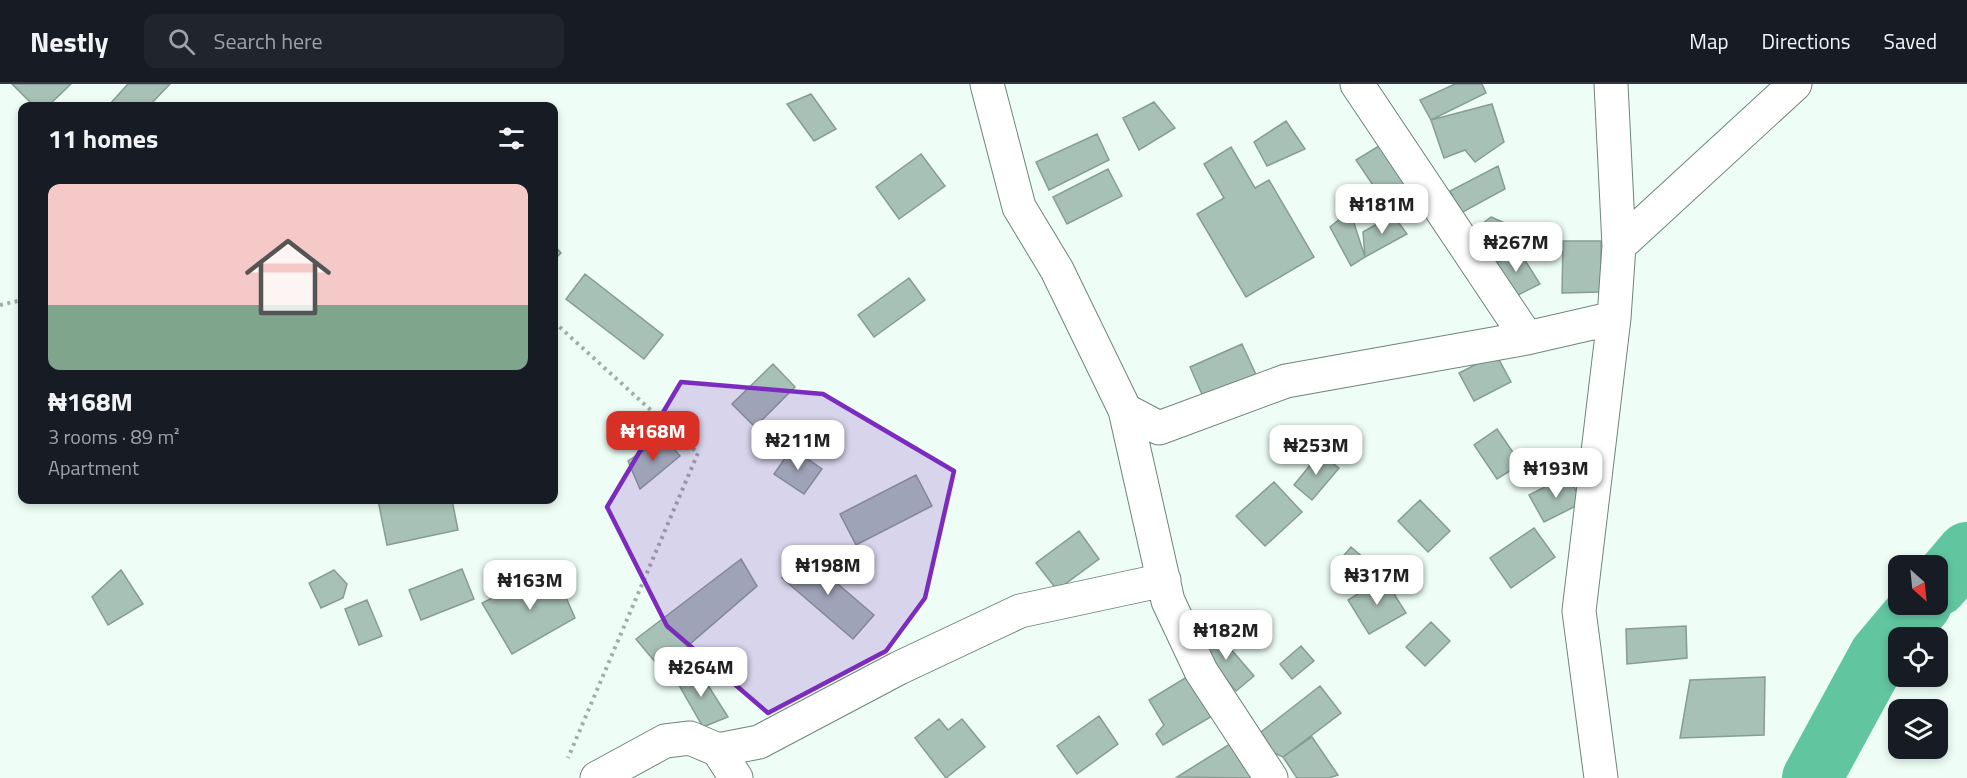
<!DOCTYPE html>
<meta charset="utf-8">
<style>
body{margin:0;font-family:"Titillium Web",sans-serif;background:#20242c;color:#f1f3f6;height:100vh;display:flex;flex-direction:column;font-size:22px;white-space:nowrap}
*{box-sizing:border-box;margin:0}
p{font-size:20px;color:#9ea1a6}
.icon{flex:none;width:33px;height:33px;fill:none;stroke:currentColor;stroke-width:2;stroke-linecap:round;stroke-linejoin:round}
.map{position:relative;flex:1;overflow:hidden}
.side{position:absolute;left:18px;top:18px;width:540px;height:402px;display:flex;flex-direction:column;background:#171b24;border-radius:12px;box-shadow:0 3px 9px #0003}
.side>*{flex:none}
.needle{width:39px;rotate:153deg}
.buttons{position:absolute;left:1888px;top:471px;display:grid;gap:12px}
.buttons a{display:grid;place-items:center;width:60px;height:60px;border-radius:12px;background:#171b24;box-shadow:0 3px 9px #0003;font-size:30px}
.price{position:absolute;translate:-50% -51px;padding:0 14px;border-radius:12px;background:#fff;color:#222;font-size:20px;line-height:39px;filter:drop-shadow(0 2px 3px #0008)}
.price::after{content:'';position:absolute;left:50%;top:36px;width:18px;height:14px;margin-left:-9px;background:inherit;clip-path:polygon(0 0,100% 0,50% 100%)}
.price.on{background:#d93025;color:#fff}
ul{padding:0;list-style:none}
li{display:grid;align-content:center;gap:12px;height:318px;padding:0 30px}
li+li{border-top:2px solid #363941}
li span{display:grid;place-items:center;height:186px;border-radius:12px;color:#555}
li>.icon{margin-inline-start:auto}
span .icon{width:108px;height:108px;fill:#fffc;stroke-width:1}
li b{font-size:26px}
h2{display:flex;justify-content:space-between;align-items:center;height:72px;padding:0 30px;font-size:26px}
header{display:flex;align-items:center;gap:36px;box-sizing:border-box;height:84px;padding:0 30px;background:#171b24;border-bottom:2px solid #363941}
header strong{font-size:28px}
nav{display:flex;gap:33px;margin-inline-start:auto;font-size:21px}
.search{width:420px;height:54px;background:#20242c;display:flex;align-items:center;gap:15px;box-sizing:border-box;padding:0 21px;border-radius:12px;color:#9ea1a6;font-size:22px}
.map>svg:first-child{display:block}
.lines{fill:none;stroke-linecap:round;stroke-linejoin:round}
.river{stroke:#61c6a0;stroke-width:60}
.building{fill:#a8c1b6;stroke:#859d92;stroke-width:1.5}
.minor-casing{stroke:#6d857a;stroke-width:35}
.path{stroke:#a0aea8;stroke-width:4;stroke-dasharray:3 4.5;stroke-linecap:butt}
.minor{stroke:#fff;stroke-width:33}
.marked{fill:#7b2cbf;fill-opacity:0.2;stroke:#7b2cbf;stroke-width:4.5;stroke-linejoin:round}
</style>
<header>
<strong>Nestly</strong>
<div class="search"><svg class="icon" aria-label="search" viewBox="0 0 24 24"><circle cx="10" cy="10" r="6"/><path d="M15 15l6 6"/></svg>Search here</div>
<nav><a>Map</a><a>Directions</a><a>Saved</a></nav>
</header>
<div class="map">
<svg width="1967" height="694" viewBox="0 0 1967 694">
<rect width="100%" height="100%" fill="#eefef7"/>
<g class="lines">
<path class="river" d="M1938,502L1967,468
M1812,694L1879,571L1922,520"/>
</g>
<path class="building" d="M12,0H71L48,22H34Z
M128,0H170L149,22H108Z
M1455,0H1482L1486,9L1431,36L1420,16Z
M811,10L836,45L814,57L787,20Z
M1154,18L1175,44L1139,66L1123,34Z
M1492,20L1504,58L1475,78L1465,66L1444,74L1431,36Z
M1286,37L1305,65L1267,82L1254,58Z
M1097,50L1109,76L1049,106L1036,78Z
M1382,60L1413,114L1393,131L1356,76Z
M1231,63L1255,104L1269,96L1314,173L1246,213L1197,130L1224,114L1204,80Z
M921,70L945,102L899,135L876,103Z
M1498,82L1505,105L1461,129L1450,107Z
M1108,85L1122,112L1067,140L1053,113Z
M1350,127L1365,173L1351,182L1330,143Z
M1393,131L1407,150L1365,173L1363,148Z
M1491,133L1505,139L1515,155L1484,169L1471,148Z
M1563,157H1601V208L1562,209Z
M554,161L561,169L554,176Z
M1518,165L1540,200L1516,212L1492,182Z
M585,190L663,251L644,275L566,215Z
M909,194L925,216L874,253L858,231Z
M1242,260L1257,293L1205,317L1190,283Z
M1496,270L1511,298L1474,317L1459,289Z
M773,280L795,303L755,343L732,320Z
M1497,345L1521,380L1497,395L1474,361Z
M664,353L680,372L640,405L628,377Z
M792,364L822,385L804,410L774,390Z
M1320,369L1339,384L1312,416L1294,401Z
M916,391L932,422L856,461L840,430Z
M1568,391L1582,419L1544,438L1529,411Z
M1274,398L1302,428L1265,462L1236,432Z
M378,416H452L458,446L387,461Z
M1420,416L1450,447L1428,468L1398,437Z
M1534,444L1555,473L1511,504L1490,474Z
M1079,447L1099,475L1057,506L1036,479Z
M1351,463L1378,486L1361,506L1334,483Z
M803,470L874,531L853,555L782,494Z
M741,475L757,502L661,585L636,555Z
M553,484L575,534L512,570L482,519Z
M462,485L474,515L421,536L409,506Z
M121,486L143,520L108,541L92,513Z
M334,486L347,500L343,514L321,524L309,499Z
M1384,494L1406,529L1369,550L1348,516Z
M367,516L382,552L359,561L345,525Z
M1431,538L1450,557L1425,582L1406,563Z
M1686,542L1687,574L1627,580L1626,545Z
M1216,548L1254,592L1236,607L1198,563Z
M1301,562L1314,577L1292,595L1280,580Z
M697,584L728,633L703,643L676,596Z
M1190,591L1214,631L1163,661L1156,650L1164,641L1149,616Z
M1765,593L1764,651L1680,654L1690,596Z
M1320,602L1341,629L1283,673L1248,658Z
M1099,632L1118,660L1077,690L1057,662Z
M939,635L948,646L962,635L985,663L946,694L915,654Z
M1312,653L1338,691L1329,694H1297L1283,673Z
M1233,658L1252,694L1177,693Z"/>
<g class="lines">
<g class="minor-casing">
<path id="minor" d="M987,0L1019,123L1057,186L1125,326L1159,344L1286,297L1527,254L1614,234L1619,162L1795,0
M1357,0L1527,254
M1611,0L1619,162
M1125,326L1168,517L1201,587L1271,694
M718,666L736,694
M597,694L665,657L690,654L718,666L759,658L899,584L1020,527L1164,496
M1601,694L1579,527L1614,234"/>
</g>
<path class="path" d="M0,221L22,216
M554,238L698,369L568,674"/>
<use href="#minor" class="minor"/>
</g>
<path class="marked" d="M681,298L823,310L954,387L925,514L886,567L768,629L667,542L607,423Z"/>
</svg>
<div class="buttons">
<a><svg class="needle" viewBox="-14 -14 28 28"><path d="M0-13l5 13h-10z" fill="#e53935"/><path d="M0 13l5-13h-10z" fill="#9ea1a6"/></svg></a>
<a><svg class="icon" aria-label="locate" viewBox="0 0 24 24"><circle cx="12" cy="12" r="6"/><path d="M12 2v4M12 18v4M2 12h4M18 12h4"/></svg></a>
<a><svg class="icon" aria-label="layers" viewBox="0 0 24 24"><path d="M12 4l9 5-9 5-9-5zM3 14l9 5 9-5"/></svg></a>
</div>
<b class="price" style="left:1382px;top:151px">₦181M</b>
<b class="price" style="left:1516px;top:189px">₦267M</b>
<b class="price on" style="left:653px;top:378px">₦168M</b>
<b class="price" style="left:798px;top:387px">₦211M</b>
<b class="price" style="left:1316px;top:392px">₦253M</b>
<b class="price" style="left:1556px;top:415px">₦193M</b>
<b class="price" style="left:828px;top:512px">₦198M</b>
<b class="price" style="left:1377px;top:522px">₦317M</b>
<b class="price" style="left:530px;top:527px">₦163M</b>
<b class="price" style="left:1226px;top:577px">₦182M</b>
<b class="price" style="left:701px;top:614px">₦264M</b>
<section class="side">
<h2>11 homes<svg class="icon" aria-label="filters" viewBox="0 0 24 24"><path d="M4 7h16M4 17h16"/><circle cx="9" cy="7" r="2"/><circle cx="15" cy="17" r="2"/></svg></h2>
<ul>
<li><span style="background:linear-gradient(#f6c9c9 65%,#7fa58c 0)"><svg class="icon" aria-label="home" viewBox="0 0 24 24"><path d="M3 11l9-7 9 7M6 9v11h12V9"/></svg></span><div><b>₦168M</b><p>3 rooms · 89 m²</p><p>Apartment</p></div></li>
</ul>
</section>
</div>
